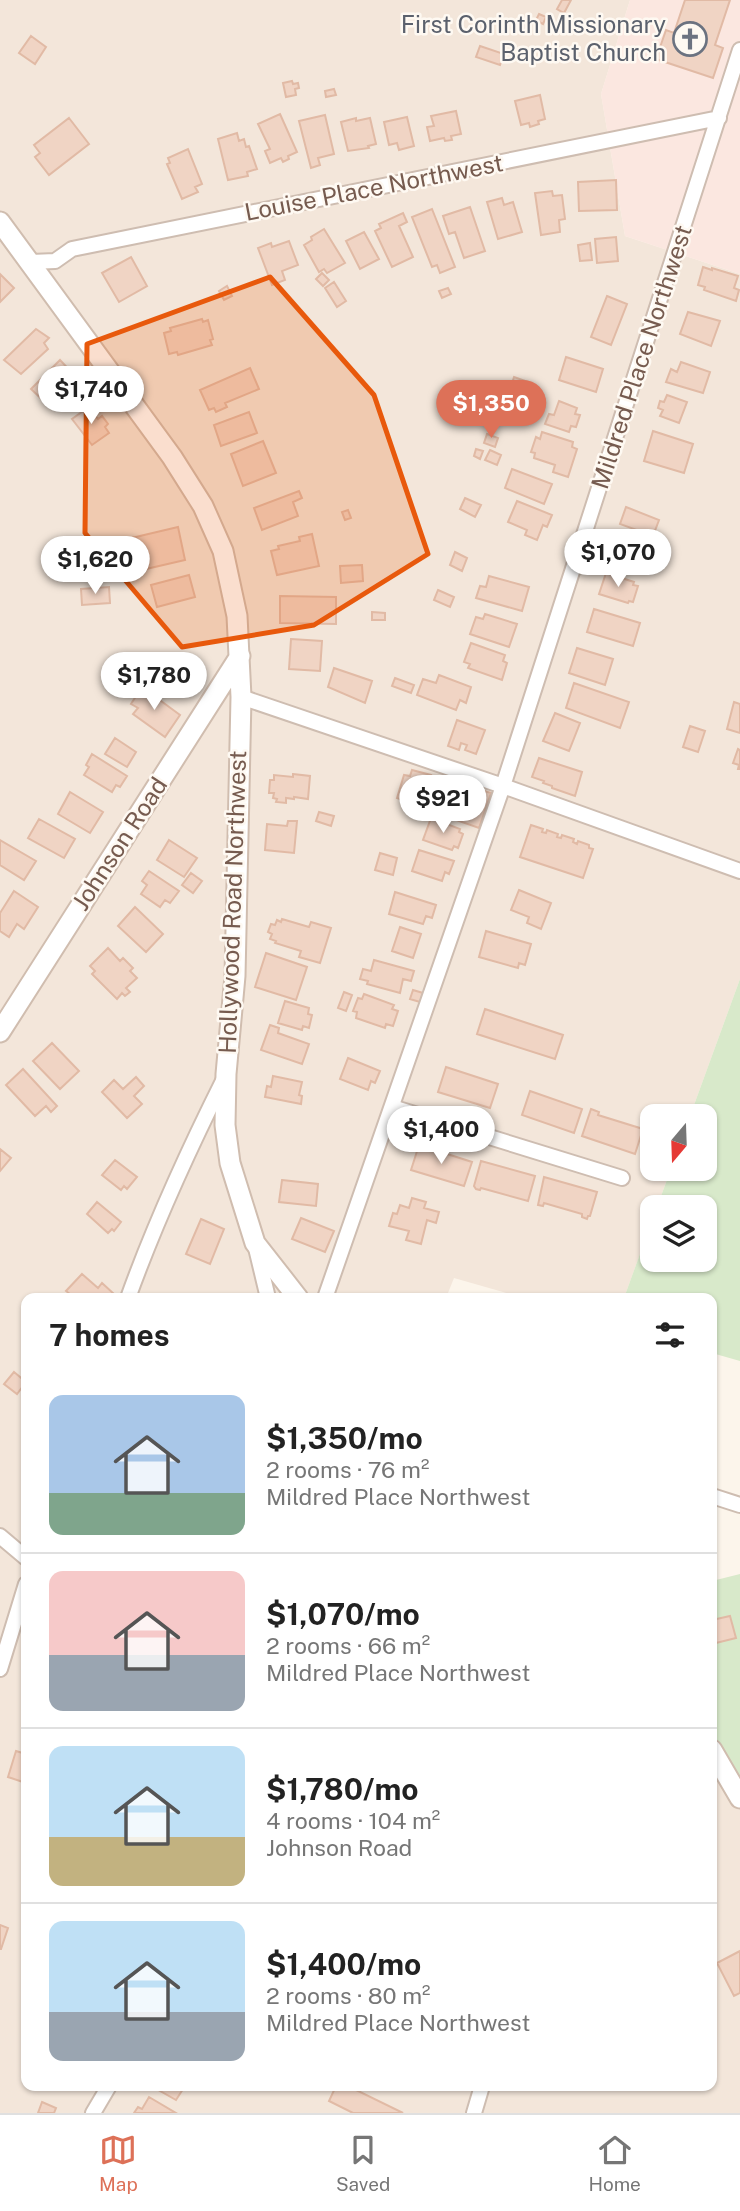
<!DOCTYPE html>
<meta charset="utf-8">
<style>
body{margin:0;font-family:"Public Sans",sans-serif;background:#f6f6f6;color:#222;height:100vh;display:flex;flex-direction:column;font-size:26px;white-space:nowrap}
*{box-sizing:border-box;margin:0}
p{font-size:23px;color:#767676}
.icon{flex:none;width:38px;height:38px;fill:none;stroke:currentColor;stroke-width:2;stroke-linecap:round;stroke-linejoin:round}
.map{position:relative;flex:1;overflow:hidden}
.drawer{position:absolute;left:21px;top:1293px;width:696px;height:798px;display:flex;flex-direction:column;background:#fff;border-radius:14px;box-shadow:0 2px 5px #0004}
.drawer>*{flex:none}
.needle{width:46px;rotate:199deg}
.fabs{position:absolute;left:640px;top:1104px;display:grid;gap:14px}
.fabs a{display:grid;place-items:center;width:77px;height:77px;border-radius:14px;background:#fff;box-shadow:0 2px 5px #0004;font-size:35px}
.price{position:absolute;translate:-50% -60px;padding:0 16px;border-radius:24px;background:#fff;color:#222;font-size:23px;line-height:46px;filter:drop-shadow(0 2px 4px #0008)}
.price::after{content:'';position:absolute;left:50%;top:42px;width:21px;height:16px;margin-left:-10px;background:inherit;clip-path:polygon(0 0,100% 0,50% 100%)}
.price.active{background:#dd7158;color:#fff}
ul{padding:0;list-style:none}
li{display:flex;align-items:center;gap:21px;height:175px;padding:0 28px}
li+li{border-top:2px solid #e0e0e0}
li span{display:grid;place-items:center;flex:none;width:196px;height:140px;border-radius:14px;color:#555}
li>.icon{margin-inline-start:auto}
span .icon{width:84px;height:84px;fill:#fffc;stroke-width:1}
li b{font-size:30px}
h2{display:flex;justify-content:space-between;align-items:center;height:84px;padding:0 28px;font-size:30px}
.tab-bar{display:flex;justify-content:space-around;align-items:center;height:98px;border-top:2px solid #e0e0e0;background:#fff;font-size:19px;color:#767676}
.tab-bar a{display:grid;justify-items:center;gap:4px}
.tab-bar .active{color:#dd7158}
.map>svg:first-child{display:block}
.residential{fill:#f3e6da}
.commercial{fill:#fbe7e0}
.green{fill:#d8e9ca}
.building{fill:#f0d4c4;stroke:#e1baa5;stroke-width:2}
.lines{fill:none;stroke-linecap:round;stroke-linejoin:round}
.street-casing{stroke:#cebdb1;stroke-width:18}
.secondary-casing{stroke:#d0bdaf;stroke-width:23}
.street{stroke:#fff;stroke-width:14}
.secondary{stroke:#fff;stroke-width:19}
.marked{fill:#e8590c;fill-opacity:0.2;stroke:#e8590c;stroke-width:5;stroke-linejoin:round}
.labels{text-anchor:middle;stroke-width:5;stroke-linejoin:round;paint-order:stroke}
.worship-label{font-size:24px;fill:#5b616d;stroke:#fef9f2;text-anchor:end}
.street-label{font-size:24px;fill:#765b4f;stroke:#fef9f2}
</style>
<div class="map">
<svg width="740" height="2113" viewBox="0 0 740 2113">
<rect width="100%" height="100%" fill="#fcf5eb"/>
<path class="residential" d="M0,0H630L601,94L625,236L740,274V979L690,1116H653V1169H671L657,1207L653,1208V1218L624,1298H524L454,1278L446,1298H26V2086H712V1752L740,1792V2113H0Z"/>
<path class="commercial" d="M630,0H740V274L625,236L601,94Z"/>
<path class="green" d="M740,979V1361L712,1353V1298H624L653,1218V1260H705V1208L657,1207L671,1169H705V1116H690Z
M740,1574V1792L712,1752V1581Z"/>
<path class="building" d="M562,0H571L564,13L557,9Z
M685,0H730L715,45L723,48L713,78L656,59L666,30L674,33Z
M539,14L546,17L543,24L536,20Z
M31,36L46,47L35,64L19,53Z
M480,46L504,54L500,65L476,57Z
M292,81L293,84L298,83L299,88L295,89L296,95L286,97L283,83Z
M334,89L336,95L326,97L325,91Z
M540,95L545,119L538,121L539,124L530,127L529,123L521,125L515,101Z
M456,111L461,134L451,136L452,140L445,141L444,138L430,141L427,127L434,126L431,116Z
M280,114L297,152L288,156L289,159L283,162L281,158L270,163L265,151L270,149L258,124Z
M325,115L334,154L318,158L320,165L311,168L299,121Z
M407,117L414,146L399,150L397,143L389,145L384,122Z
M69,118L89,144L49,175L35,157L40,153L34,145Z
M356,118V121L370,118L376,144L368,146L369,148L348,151L341,122Z
M237,133L239,141L244,139L246,147L249,146L257,169L247,172L248,176L228,180L218,139Z
M188,149L202,184L195,187L198,192L182,199L167,164L170,163L168,158Z
M616,180L617,210L579,211L578,182Z
M552,191L553,196L562,195L565,219L559,220L560,232L541,235L535,193Z
M502,198L504,205L513,202L522,232L498,239L487,202Z
M470,207L485,251L464,258L455,232L449,234L443,216Z
M432,209L455,267L440,273L437,265L432,267L412,217Z
M403,213L407,222L399,226L413,257L392,267L375,231L381,228L379,224Z
M324,229L345,263L327,273L324,269L319,272L304,245L312,240L311,237Z
M364,232L379,259L360,269L346,241Z
M616,237L618,261L597,263L595,239Z
M289,241L298,265L282,271L285,280L272,285L258,248L271,243L272,247Z
M590,243L592,260L580,261L578,245Z
M131,257L147,286L119,302L102,273Z
M703,267L712,270V268L738,276L734,288L739,290L736,301L704,290L705,287L698,285Z
M322,273L329,280L323,286L316,279Z
M0,274L14,288L0,302Z
M334,282L346,301L337,307L325,288Z
M227,286L232,296L224,300L219,291Z
M448,288L451,294L442,298L439,291Z
M607,296L627,304L611,345L591,337Z
M688,312L720,321L711,346L680,334Z
M202,319L203,322L208,320L213,339L210,340L212,345L178,355L177,352L169,354L164,333L171,331L170,328Z
M36,329L49,338L44,343L48,349L21,374L4,360Z
M566,357L603,369L596,392L559,380Z
M60,360L76,377L48,405L31,389Z
M681,362L710,372L703,393L666,382L671,369L677,372Z
M250,368L259,389L225,403L227,407L216,412L214,408L209,410L200,390Z
M514,377L531,383L527,393L511,387Z
M667,395L687,402L679,423L660,416L663,410L658,408L660,401L664,402Z
M559,401L577,408L575,414L580,415L576,427L571,426L569,432L545,424L549,414L554,415Z
M89,407L98,419L102,416L108,424L105,427L109,433L92,445L72,419Z
M249,412L257,433L221,446L214,425Z
M653,431L693,444L684,473L644,461Z
M542,432L573,442L572,447L577,449L568,477L553,472L555,465L534,458L535,453L531,452L536,437L540,439Z
M487,434L498,438L495,447L484,443Z
M263,441L276,473L243,486L231,454Z
M476,449L483,451L480,459L474,456Z
M490,450L501,455L497,465L485,460Z
M512,469L552,484L544,504L505,488Z
M299,491L302,498L293,502L298,516L262,530L254,508Z
M465,498L481,505L475,517L460,509Z
M517,501L552,515L547,527L543,525L537,540L525,535L527,530L508,522Z
M626,507L659,520L653,536L620,524Z
M348,510L351,518L345,520L342,512Z
M178,527L185,560L146,569L143,558L128,561L123,540Z
M617,532L656,546L651,561L612,547Z
M312,534L319,566L277,575L271,551L279,549L278,546L300,541L299,537Z
M455,552L467,558L462,571L450,565Z
M362,565L363,581L341,583L340,566Z
M606,573L634,582L633,585L638,586L633,602L629,601L628,603L599,594Z
M189,575L195,597L157,607L151,585Z
M489,576L529,587L522,611L476,598L480,586L486,587Z
M109,587L110,603L82,605L81,589Z
M438,590L454,597L450,607L434,600Z
M280,596L336,597V624L280,623Z
M594,609L640,623L633,646L587,632Z
M372,612L385,613V620H372Z
M485,614L517,624L509,647L470,634L476,617L483,619Z
M291,639L322,641L320,671L289,669Z
M471,643L505,655L503,661L507,663L502,680L468,668L470,664L464,662Z
M577,648L613,659L605,685L569,673Z
M334,668L372,681L365,703L328,687Z
M439,675L471,687L466,703L460,700L456,710L417,695L423,679L436,683Z
M395,678L414,685L411,693L392,686Z
M574,683L629,702L620,728L566,708Z
M142,687L180,715L165,737L133,714L138,708L131,704Z
M734,702L740,704V733L727,729Z
M555,713L580,723L569,751L543,741Z
M457,720L485,730L476,754L465,750L467,745L461,743L459,750L448,746Z
M690,726L705,731L698,752L683,747Z
M115,738L136,752L127,767L105,754Z
M738,749L740,750V769H738L739,765L733,763Z
M92,754L127,776L120,787L116,785L112,792L84,775L89,767L86,765Z
M539,758L582,772L575,796L552,788V786L543,783L544,781L532,777Z
M412,770L431,775L428,783L433,784L426,807L397,798L404,775L410,776Z
M293,774L310,776L308,799L294,797V799L286,798V803L276,802L277,799L273,798L274,793H269L270,780H274V775L293,777Z
M474,788L491,793L479,828L456,820L460,810L466,812Z
M70,792L103,812L90,833L58,814Z
M319,812L334,816L331,826L316,821Z
M431,818L460,829L459,832L463,834L458,848L454,846L452,850L423,840Z
M39,819L75,839L64,858L28,838Z
M288,821H297L294,853L265,850L267,824L287,826Z
M531,825L543,829L542,832L546,833L547,830L558,834L557,837L561,838L562,835L574,839L573,842L577,844L578,841L589,845V848L593,849L583,878L520,857Z
M0,840L36,861L24,880L0,865Z
M169,840L197,858L184,877L157,860Z
M419,850L454,861L449,874L445,872L442,881L412,871Z
M380,853L397,858L393,875L375,870Z
M149,871L179,891L170,903L165,900L160,907L141,894L147,885L142,881Z
M191,873L202,881L193,893L182,885Z
M519,890L551,903L541,929L527,923L529,917L511,910Z
M14,891L38,907L24,929L17,924L9,937L0,931V913Z
M395,892L436,905L432,918L426,916L423,924L389,914Z
M135,907L163,934L146,952L118,926Z
M282,919L309,927L311,922L331,928L320,963L299,957L301,951L275,943L276,941L270,939L272,934L268,932L271,924L275,925L277,920L281,922Z
M400,927L421,934L413,958L392,951Z
M486,931L531,944L525,965L519,963L518,968L479,957Z
M108,948L120,961L123,958L133,968L130,971L137,978L126,988L130,992L125,996L122,993L117,999L92,974L95,971L90,966Z
M266,953L307,967L296,1000L255,987Z
M374,960L414,971L411,981L403,979L400,993L367,984L368,981L360,979L363,969L371,971Z
M413,990L423,993L420,1002L410,999Z
M344,992L352,995L346,1011L338,1008Z
M364,994L394,1005L392,1009L398,1011L393,1026L386,1024L385,1028L356,1018L357,1012L353,1011L358,998L362,999Z
M285,1001L309,1008L308,1014L312,1015L309,1028L303,1026L302,1030L278,1023Z
M485,1009L563,1035L555,1059L477,1034Z
M270,1025L279,1028L278,1033L309,1044L302,1064L261,1050Z
M52,1043L79,1071L60,1089L33,1061Z
M348,1058L380,1071L375,1083L371,1081L368,1090L340,1079Z
M446,1067L498,1084L490,1108L438,1092Z
M23,1069L57,1106L51,1112L46,1106L35,1116L6,1085Z
M273,1076L302,1082L299,1095L302,1096L301,1104L265,1097L267,1086L271,1087Z
M136,1077L144,1086L134,1096L142,1104L127,1118L102,1092L114,1080L123,1089Z
M530,1091L582,1109L574,1133L522,1115Z
M591,1109L599,1112L598,1115L643,1129L635,1154L582,1136Z
M419,1145L472,1162L464,1186L411,1170Z
M0,1149L11,1158L0,1171Z
M115,1160L137,1177L127,1189L124,1186L121,1190L102,1175Z
M481,1161L535,1176L528,1201L481,1188L480,1190L476,1189L474,1186Z
M544,1177L597,1192L590,1216H588L587,1219L582,1217V1214L544,1203L543,1206L538,1205Z
M282,1180L318,1184L316,1206L279,1202Z
M412,1198L426,1202L424,1208L439,1212L436,1223L427,1220L421,1244L406,1240L409,1231L389,1226L393,1213L397,1214L400,1205L409,1208Z
M97,1202L121,1222L114,1231L112,1229L108,1233L87,1214Z
M301,1218L334,1231L325,1252L292,1239Z
M201,1219L224,1229L210,1264L186,1254Z
M82,1274L98,1288L102,1283L114,1294L110,1298L105,1296L102,1298H75L66,1291Z
M14,1372L26,1382L17,1394L4,1384Z
M730,1616L736,1638L712,1644V1620Z
M16,1751L26,1754V1783L8,1777Z
M0,1925L8,1928L1,1949H0Z
M740,1951V1993L734,1996L717,1963Z
M156,2086H185L176,2100L155,2088Z
M336,2086H348L403,2113H353L329,2101Z
M149,2097L176,2113H134L138,2107L142,2109Z
M42,2102L56,2108L54,2113H38Z"/>
<g class="lines">
<g class="street-casing">
<path id="street" d="M31,262L55,261L72,249L719,118
M241,697L503,786L740,871
M392,1107L622,1178
M256,1248L268,1298
M128,1298C155,1223 188,1151 224,1079
M325,1298L503,786L740,50
M712,1496L740,1505
M0,1536L26,1558
M0,1669L26,1584
M93,2113L109,2086
M474,2113L482,2086"/>
</g>
<g class="secondary-casing">
<path id="secondary" d="M0,222L172,457L203,506L223,551L237,616L241,697L235,976L226,1074L225,1125L230,1163L255,1243L298,1298
M0,1032L240,656
M712,1750L740,1798"/>
</g>
<use href="#street" class="street"/>
<use href="#secondary" class="secondary"/>
</g>
<path class="marked" d="M270,277L374,395L428,554L314,625L182,647L85,533L87,344Z"/>
<defs>
<g id="church-ring" transform="scale(1.75)"><circle r="9.5" fill="#fef9f2" stroke="#6b7280" stroke-width="1.5"/><path d="M-1.2-6h2.4v3.5h3.3v2.4h-3.3V6h-2.4V-.1h-3.3v-2.4h3.3Z" fill="#6b7280"/></g>
</defs>
<g fill-rule="evenodd">
<use href="#church-ring" x="690" y="39"/>
</g>
<g class="labels">
<g class="worship-label">
<text x="666" y="33">First Corinth Missionary<tspan x="666" dy="28">Baptist Church</tspan></text>
</g>
<g class="street-label">
<text transform="translate(374 188) rotate(-11)" y="8">Louise Place Northwest</text>
<text transform="translate(642 357) rotate(-72)" y="8">Mildred Place Northwest</text>
<text transform="translate(120 844) rotate(-57)" y="8">Johnson Road</text>
<text transform="translate(233 902) rotate(-88)" y="8">Hollywood Road Northwest</text>
</g>
</g>
</svg>
<div class="fabs">
<a><svg class="needle" viewBox="-14 -14 28 28"><path d="M0-13l5 13h-10z" fill="#e53935"/><path d="M0 13l5-13h-10z" fill="#767676"/></svg></a>
<a><svg class="icon" aria-label="layers" viewBox="0 0 24 24"><path d="M12 4l9 5-9 5-9-5zM3 14l9 5 9-5"/></svg></a>
</div>
<b class="price" style="left:91px;top:426px">$1,740</b>
<b class="price active" style="left:491px;top:440px">$1,350</b>
<b class="price" style="left:618px;top:589px">$1,070</b>
<b class="price" style="left:95px;top:596px">$1,620</b>
<b class="price" style="left:154px;top:712px">$1,780</b>
<b class="price" style="left:443px;top:835px">$921</b>
<b class="price" style="left:441px;top:1166px">$1,400</b>
<section class="drawer">
<h2>7 homes<svg class="icon" aria-label="filters" viewBox="0 0 24 24"><path d="M4 7h16M4 17h16"/><circle cx="9" cy="7" r="2"/><circle cx="15" cy="17" r="2"/></svg></h2>
<ul>
<li><span style="background:linear-gradient(#a9c7e8 70%,#7fa58c 0)"><svg class="icon" aria-label="home" viewBox="0 0 24 24"><path d="M3 11l9-7 9 7M6 9v11h12V9"/></svg></span><div><b>$1,350/mo</b><p>2 rooms · 76 m²</p><p>Mildred Place Northwest</p></div></li>
<li><span style="background:linear-gradient(#f6c9c9 60%,#9aa5b1 0)"><svg class="icon" aria-label="home" viewBox="0 0 24 24"><path d="M3 11l9-7 9 7M6 9v11h12V9"/></svg></span><div><b>$1,070/mo</b><p>2 rooms · 66 m²</p><p>Mildred Place Northwest</p></div></li>
<li><span style="background:linear-gradient(#bfe0f5 65%,#c2b280 0)"><svg class="icon" aria-label="home" viewBox="0 0 24 24"><path d="M3 11l9-7 9 7M6 9v11h12V9"/></svg></span><div><b>$1,780/mo</b><p>4 rooms · 104 m²</p><p>Johnson Road</p></div></li>
<li><span style="background:linear-gradient(#bfe0f5 65%,#9aa5b1 0)"><svg class="icon" aria-label="home" viewBox="0 0 24 24"><path d="M3 11l9-7 9 7M6 9v11h12V9"/></svg></span><div><b>$1,400/mo</b><p>2 rooms · 80 m²</p><p>Mildred Place Northwest</p></div></li>
</ul>
</section>
</div>
<nav class="tab-bar">
<a class="active"><svg class="icon" aria-label="map" viewBox="0 0 24 24"><path d="M3 6l6-2 6 2 6-2v14l-6 2-6-2-6 2zM9 4v14M15 6v14"/></svg>Map</a>
<a><svg class="icon" aria-label="saved" viewBox="0 0 24 24"><path d="M7 4h10v16l-5-4-5 4z"/></svg>Saved</a>
<a><svg class="icon" aria-label="home" viewBox="0 0 24 24"><path d="M3 11l9-7 9 7M6 9v11h12V9"/></svg>Home</a>
</nav>
